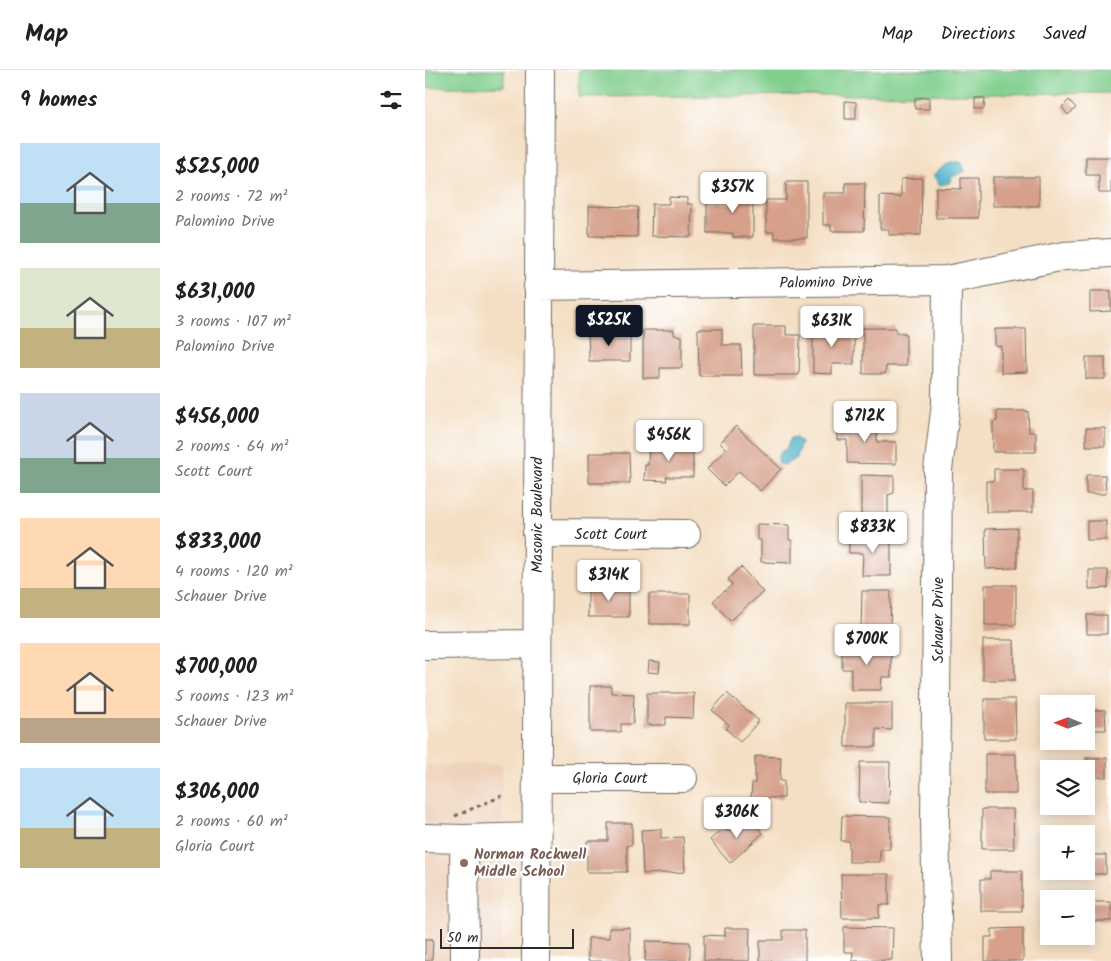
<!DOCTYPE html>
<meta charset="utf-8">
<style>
body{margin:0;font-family:Kalam,sans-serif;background:#f6f6f6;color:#202124;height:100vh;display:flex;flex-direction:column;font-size:19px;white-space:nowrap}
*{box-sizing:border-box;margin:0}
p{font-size:16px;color:#757577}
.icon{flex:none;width:28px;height:28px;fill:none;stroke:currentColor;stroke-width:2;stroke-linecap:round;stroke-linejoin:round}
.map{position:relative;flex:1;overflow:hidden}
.side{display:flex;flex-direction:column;background:#fff;width:425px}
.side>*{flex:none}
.needle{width:32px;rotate:271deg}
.tools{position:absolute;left:615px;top:625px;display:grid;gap:10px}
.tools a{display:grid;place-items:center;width:55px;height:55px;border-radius:0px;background:#fff;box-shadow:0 2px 12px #0003;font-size:25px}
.scale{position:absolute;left:15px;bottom:12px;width:134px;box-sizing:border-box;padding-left:5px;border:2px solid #2b2b2b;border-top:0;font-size:14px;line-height:18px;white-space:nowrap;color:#2b2b2b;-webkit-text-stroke:4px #fff;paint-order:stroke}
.price{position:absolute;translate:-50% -42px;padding:0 11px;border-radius:5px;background:#fff;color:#222;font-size:16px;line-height:32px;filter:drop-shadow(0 1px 2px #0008)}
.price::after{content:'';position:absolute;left:50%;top:30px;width:15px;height:11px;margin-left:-8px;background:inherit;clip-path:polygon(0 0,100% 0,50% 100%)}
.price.active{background:#111827;color:#fff}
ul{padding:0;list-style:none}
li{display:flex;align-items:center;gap:15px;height:125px;padding:0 20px}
li span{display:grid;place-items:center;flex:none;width:140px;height:100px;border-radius:0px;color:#555}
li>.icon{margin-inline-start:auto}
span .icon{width:60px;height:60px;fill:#fffc;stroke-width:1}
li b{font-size:21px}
h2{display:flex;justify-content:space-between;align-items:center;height:60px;padding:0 20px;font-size:21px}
header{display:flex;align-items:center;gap:30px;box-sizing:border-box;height:70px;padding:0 25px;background:#fff;border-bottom:1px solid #e0e0e0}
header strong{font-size:24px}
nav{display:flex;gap:28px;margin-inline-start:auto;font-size:18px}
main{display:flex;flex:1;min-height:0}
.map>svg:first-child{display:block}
.built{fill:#eed2bb}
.green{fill:#81cf8e;stroke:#567d5c}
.water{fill:#49b0c7;stroke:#3a6e79}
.building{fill:#d6a08b}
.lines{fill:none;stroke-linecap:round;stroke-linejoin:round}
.minor-casing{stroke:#716a61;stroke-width:30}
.path{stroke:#716a61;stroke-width:3;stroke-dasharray:4 4;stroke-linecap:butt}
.minor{stroke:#fff;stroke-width:28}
.education-dot{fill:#8d6e63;stroke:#fff;stroke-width:2}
.labels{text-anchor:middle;stroke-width:4.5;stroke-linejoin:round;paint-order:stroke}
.street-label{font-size:15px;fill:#2b2b2b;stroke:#fff}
.education-label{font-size:15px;font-weight:bold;fill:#785e54;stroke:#fff;text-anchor:start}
</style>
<header>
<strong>Map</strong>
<nav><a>Map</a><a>Directions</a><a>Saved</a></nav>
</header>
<main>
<section class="side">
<h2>9 homes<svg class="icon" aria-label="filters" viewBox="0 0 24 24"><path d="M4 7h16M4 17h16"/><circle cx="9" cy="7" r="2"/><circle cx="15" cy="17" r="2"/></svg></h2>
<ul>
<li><span style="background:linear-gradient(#bfe0f5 60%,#7fa58c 0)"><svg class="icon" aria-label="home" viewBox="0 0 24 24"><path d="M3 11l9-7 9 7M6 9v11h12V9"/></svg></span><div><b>$525,000</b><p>2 rooms · 72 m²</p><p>Palomino Drive</p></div></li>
<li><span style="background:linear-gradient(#dfe7d0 60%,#c2b280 0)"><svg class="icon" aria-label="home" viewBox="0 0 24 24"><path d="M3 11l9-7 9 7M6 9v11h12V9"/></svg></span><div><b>$631,000</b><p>3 rooms · 107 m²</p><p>Palomino Drive</p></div></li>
<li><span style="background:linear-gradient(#c9d6e8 65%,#7fa58c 0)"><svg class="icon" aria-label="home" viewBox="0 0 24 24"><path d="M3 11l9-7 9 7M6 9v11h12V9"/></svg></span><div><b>$456,000</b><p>2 rooms · 64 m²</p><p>Scott Court</p></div></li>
<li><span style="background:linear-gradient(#ffd9b3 70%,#c2b280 0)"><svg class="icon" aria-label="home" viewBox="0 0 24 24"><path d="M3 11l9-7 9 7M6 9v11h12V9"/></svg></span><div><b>$833,000</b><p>4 rooms · 120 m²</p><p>Schauer Drive</p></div></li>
<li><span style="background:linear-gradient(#ffd9b3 75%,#b9a48a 0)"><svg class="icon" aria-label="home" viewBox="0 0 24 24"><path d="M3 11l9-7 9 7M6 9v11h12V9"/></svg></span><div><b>$700,000</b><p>5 rooms · 123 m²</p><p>Schauer Drive</p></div></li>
<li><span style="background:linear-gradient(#bfe0f5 60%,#c2b280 0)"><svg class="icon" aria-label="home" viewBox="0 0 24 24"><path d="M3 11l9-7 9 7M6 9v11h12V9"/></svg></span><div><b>$306,000</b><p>2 rooms · 60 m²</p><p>Gloria Court</p></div></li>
</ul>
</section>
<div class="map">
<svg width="686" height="891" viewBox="0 0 686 891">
<rect width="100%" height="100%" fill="#fff"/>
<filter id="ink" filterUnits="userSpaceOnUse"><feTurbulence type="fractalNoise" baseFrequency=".02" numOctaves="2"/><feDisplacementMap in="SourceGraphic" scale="10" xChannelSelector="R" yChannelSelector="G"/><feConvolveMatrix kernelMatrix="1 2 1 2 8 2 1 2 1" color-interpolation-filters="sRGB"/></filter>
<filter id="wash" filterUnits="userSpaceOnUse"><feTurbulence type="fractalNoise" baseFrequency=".0096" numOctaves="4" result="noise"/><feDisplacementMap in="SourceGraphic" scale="20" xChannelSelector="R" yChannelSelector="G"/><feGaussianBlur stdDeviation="1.12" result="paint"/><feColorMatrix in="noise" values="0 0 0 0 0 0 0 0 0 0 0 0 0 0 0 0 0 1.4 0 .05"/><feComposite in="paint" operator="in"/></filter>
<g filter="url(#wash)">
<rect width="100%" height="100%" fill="#f4dfc4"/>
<path class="built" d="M77,694V891H0V695Z"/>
<path class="green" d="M0,0H79V16L0,18Z
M154,0H686V23L154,27Z"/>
<path class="water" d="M525,92H537L540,101L527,107L524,113L515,115L508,105Z
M370,367L376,372L372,388L359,395L354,394C351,386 354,382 361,379L366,368Z"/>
<g id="blocks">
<path class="building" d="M504,27V39H490V28Z
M550,28H560L559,39H550Z
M644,30L651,38L643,45L637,37Z
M420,31L431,32V49H420Z
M661,87H686V123H674V105H661Z
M568,107H614V136H568Z
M497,108L496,165H464V159H455V126L476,127V109Z
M536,108H553V148H511V118L536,119Z
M361,112H382V168H349V162H341V130H361Z
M420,113H440L439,161H406V155H398V123H421Z
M308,116L328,117V167H308V163H282V133H308Z
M244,127L262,128V134H267L266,167L226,166L227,134H244Z
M164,136L213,137L212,167L164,166Z
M665,221H686V241L665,242Z
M329,256H361V265H375L374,305H329Z
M388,256H422L421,262H429V294H407V304L388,303Z
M438,258H471V263H481V296H461L460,304H438Z
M273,259H297V275H316L317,306H274Z
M570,259H601L602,302L576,303V276H570Z
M218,260H249V265L257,266V298H235V308H218Z
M183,261V266L205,265V291H164L163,262Z
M661,287H680V309H661Z
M572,341H603L604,362H611V382H568V352L572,351Z
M412,351H452V372H471V394L422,393V370H412Z
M311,356L356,399L335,421L314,401L299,416L282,399L301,379L295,373Z
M661,358H680V376H661Z
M224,374L268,375V407H241L242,411L219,410L220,395H223Z
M164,383H204L205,413H164Z
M569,399H599V421H608V442H561V411H569Z
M436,405L469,406V423L463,425V446L436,445Z
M661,405H680L681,424H661Z
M662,451H681V470H662Z
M332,454L364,455V470H367V493L336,492V470H332Z
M592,458V498L561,499L560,459Z
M424,465L466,466V506H437L438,483H424Z
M316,497L338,522L305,551L288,531L307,515L303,509Z
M664,500H683V518L664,519Z
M560,515H591V555H560Z
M163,517H204V547H163Z
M437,521H466L465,562L436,561Z
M224,524H265V554H224Z
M662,545H682V564H662Z
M558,570H589L590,610H558Z
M417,577H466V607H457L456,620H426V599H417Z
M224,591L235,592L234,603L223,602Z
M165,616H186V623L209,624L208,654H196V662H165Z
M222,623H269L268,648L241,647V655H222Z
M302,623L334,651L315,672L301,659L304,655L287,640Z
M559,629H590L591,669H559Z
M420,633H467V660L451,659V677H420Z
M661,640H680L681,660H661Z
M560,684H591V724H560Z
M330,686L356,687L355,711H359V728H326L327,713H330Z
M662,688H682V707H663Z
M435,692H465L464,733L434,732Z
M557,739H588L589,779H557Z
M322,745L338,763L305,793L285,770L299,757L303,762Z
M417,746L465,747V779H455V792H424V771H416Z
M183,753H207V775H202V802H162V771H183Z
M236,759V768L258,767L260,802L218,804L216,760Z
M661,785H681V804H661Z
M565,801H597V841H556V809H565Z
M416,804H464V835H454V848H417Z
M667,832H686V851H667Z
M419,857L468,858L467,890L427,891L428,882H419Z
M184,858H205V891H163V868H184Z
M300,858H325L324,891H279V865L300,866Z
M598,858V891H560V867H567V859Z
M358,860H380V891H335V870H358Z
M0,869H8L7,891H0Z
M221,871L265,872V891H220Z"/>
</g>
</g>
<g filter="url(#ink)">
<use href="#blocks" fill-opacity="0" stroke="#716a61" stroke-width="1"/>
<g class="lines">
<g class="minor-casing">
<path id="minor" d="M113,216L522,210L639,186L686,183
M112,463L261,464
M0,575L112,574
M112,708H258
M0,768L39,769
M40,891L39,769L111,767
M111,891L115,0
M513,891L510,754L513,400L521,333L522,210"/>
</g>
<path class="path" d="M30,746L77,726"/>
<use href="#minor" class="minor"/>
</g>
</g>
<circle class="education-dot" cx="39" cy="793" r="5"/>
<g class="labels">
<g class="street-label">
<text transform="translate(401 212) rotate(-1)" y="5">Palomino Drive</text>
<text transform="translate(112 445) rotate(-90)" y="5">Masonic Boulevard</text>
<text x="186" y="469">Scott Court</text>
<text transform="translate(513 550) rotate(-90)" y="5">Schauer Drive</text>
<text x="185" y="713">Gloria Court</text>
</g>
<g class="education-label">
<text x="49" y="789">Norman Rockwell<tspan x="49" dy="17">Middle School</tspan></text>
</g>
</g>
</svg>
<div class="tools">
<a><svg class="needle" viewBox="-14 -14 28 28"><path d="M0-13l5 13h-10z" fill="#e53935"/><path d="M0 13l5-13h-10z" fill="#757577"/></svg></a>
<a><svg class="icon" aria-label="layers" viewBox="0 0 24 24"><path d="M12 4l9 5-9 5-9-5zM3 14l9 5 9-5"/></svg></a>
<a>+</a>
<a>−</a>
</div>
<div class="scale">50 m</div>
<b class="price" style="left:308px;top:144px">$357K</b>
<b class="price active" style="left:184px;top:277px">$525K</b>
<b class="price" style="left:407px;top:278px">$631K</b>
<b class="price" style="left:440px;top:373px">$712K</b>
<b class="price" style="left:244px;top:392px">$456K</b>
<b class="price" style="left:448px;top:484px">$833K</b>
<b class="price" style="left:184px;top:532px">$314K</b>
<b class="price" style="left:442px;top:596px">$700K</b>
<b class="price" style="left:312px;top:769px">$306K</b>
</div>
</main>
